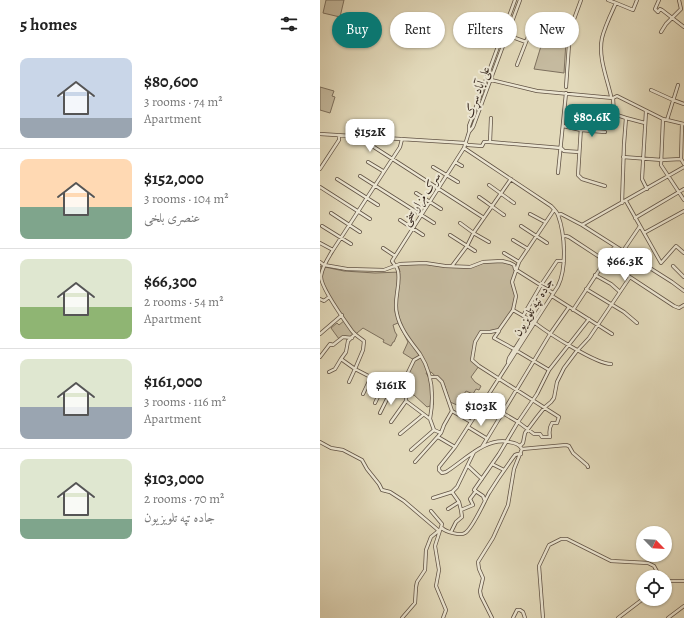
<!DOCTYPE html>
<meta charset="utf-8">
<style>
body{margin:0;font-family:Alegreya,Amiri,serif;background:#f6f6f6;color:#222;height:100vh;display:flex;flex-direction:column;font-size:15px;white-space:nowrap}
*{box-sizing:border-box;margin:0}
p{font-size:13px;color:#767676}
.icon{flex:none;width:22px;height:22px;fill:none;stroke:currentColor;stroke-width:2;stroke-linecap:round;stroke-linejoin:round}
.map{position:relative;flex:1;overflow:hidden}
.sheet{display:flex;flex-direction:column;background:#fff;width:320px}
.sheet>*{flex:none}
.top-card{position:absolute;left:12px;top:12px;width:292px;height:36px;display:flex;gap:8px}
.needle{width:26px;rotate:115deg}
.fabs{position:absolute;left:316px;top:526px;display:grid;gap:8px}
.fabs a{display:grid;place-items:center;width:36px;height:36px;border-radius:50%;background:#fff;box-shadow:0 1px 3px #0004;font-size:20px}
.price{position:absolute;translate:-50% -34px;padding:0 9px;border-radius:8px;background:#fff;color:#222;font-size:13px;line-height:26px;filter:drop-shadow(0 1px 2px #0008)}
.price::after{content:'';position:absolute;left:50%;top:24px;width:12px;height:9px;margin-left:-6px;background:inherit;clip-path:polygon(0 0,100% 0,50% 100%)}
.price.current{background:#0f766e;color:#fff}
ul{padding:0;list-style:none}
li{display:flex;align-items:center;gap:12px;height:100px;padding:0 20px}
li+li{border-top:1px solid #e0e0e0}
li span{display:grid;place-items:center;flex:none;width:112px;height:80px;border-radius:8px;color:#555}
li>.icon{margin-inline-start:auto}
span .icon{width:48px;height:48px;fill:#fffc;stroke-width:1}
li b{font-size:17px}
h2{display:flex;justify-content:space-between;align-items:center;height:48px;padding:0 20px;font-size:17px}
.pill{padding:0 14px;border-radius:18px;background:#fff;box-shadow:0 1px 3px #0004;font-size:14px;line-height:36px}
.pill.current{background:#0f766e;color:#fff}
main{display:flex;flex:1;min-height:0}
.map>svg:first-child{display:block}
.green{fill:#c5ba9f;stroke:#7d705e}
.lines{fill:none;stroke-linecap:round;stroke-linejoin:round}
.minor-casing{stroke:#605244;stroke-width:4}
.minor{stroke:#ece6d2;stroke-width:2.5}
.labels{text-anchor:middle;stroke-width:4;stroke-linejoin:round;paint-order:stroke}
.street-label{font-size:12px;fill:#35251c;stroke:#ece6d2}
</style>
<main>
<section class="sheet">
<h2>5 homes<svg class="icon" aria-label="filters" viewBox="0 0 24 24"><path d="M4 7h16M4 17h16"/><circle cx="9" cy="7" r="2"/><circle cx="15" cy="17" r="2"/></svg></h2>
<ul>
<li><span style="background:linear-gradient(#c9d6e8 75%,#9aa5b1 0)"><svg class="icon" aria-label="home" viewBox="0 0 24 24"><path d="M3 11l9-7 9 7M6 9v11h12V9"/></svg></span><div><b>$80,600</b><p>3 rooms · 74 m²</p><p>Apartment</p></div></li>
<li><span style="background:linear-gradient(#ffd9b3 60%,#7fa58c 0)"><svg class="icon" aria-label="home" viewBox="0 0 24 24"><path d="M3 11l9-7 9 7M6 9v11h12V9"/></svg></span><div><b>$152,000</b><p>3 rooms · 104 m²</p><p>عنصری بلخی</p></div></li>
<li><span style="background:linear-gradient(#dfe7d0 60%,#8fb573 0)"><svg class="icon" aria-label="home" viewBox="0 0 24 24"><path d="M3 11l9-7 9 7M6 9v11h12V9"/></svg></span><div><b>$66,300</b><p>2 rooms · 54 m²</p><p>Apartment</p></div></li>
<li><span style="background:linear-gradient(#dfe7d0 60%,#9aa5b1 0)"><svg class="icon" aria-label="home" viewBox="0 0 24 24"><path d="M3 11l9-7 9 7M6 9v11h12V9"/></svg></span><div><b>$161,000</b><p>3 rooms · 116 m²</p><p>Apartment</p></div></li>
<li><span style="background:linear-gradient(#dfe7d0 75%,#7fa58c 0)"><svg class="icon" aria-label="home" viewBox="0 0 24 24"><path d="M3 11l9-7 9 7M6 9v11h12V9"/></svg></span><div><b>$103,000</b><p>2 rooms · 70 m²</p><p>جاده تپه تلویزیون</p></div></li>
</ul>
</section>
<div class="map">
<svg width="364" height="618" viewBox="0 0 364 618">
<rect width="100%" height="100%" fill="#e2d9ba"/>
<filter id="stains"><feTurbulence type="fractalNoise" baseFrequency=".005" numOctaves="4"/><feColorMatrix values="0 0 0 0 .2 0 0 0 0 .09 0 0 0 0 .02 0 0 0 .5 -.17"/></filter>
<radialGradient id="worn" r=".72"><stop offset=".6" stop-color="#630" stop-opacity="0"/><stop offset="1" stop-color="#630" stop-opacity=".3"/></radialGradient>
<path class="green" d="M6,0H24L20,17L3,13Z
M225,33L246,41L244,73L214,69Z
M0,87L14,91L12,96L15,97L10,113L0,110Z
M182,261L194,265L195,269L192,282L196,296L193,310L179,330L161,332L155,342L152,360L159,366L151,377L155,382L161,386L159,390L156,389L153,394L146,391L137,405L130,402L124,384L111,372L106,373L112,383L113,405L107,407L94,395H89L87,398L79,391L94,360L83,353L88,342L78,323L73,325L75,332L77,335L74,342H73L71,346L63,342L64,340L43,328L31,338H22L19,339L11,328L17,323L19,325L25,320L3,286L2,279H0V266L24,271L55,273L80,272L79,268L76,265L105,263L117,265L150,267L163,262Z"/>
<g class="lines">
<g class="minor-casing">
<path id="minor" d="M288,0L296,3
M339,0L335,9L338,12L340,9L342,10L364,27
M341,32L346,24L361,9L359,0
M187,35L206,42
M197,65L215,19
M167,79L217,91L293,98L297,96L343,119L364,124
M246,87L250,30L261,0
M331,90L353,100L364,104
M291,96C287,78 278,57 282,38C285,26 291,14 296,3L313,10L317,0
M293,98L294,114L306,118L304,144L302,203
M262,111L258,175L262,179L285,186
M326,111L322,179L327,189
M306,118L325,123
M343,119L341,165L364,200
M347,120L358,85
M362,124L361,159L364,164
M243,126L261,130L285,132
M149,131V126L195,0
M276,131L278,106
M0,134L145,143L148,145L162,146L164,142H170L241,148L244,151L259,152
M41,137L43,140L164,218
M170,142L171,118
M144,148L231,206C233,208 237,212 238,215C245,234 247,268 238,286L135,447L119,467V470L122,473L126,472C144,461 165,437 189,442C195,443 199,444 202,449L194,469L188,505L173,538L158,562L159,569L163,578L160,591L161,596L172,618
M303,157L342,160L361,159
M48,162L63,171
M135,162L142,166
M113,167L138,182
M0,169L19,140V135
M238,173L246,93
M40,176L114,223
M17,179L58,205
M169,185L194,203
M0,187L50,219
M96,193L121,209
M159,197C168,203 175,209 184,215
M306,201L341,263L356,246L364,253
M11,213L40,232
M210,214L225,222
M238,215L241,214L262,225L352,282L364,291
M315,218L364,189
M80,220L103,235
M140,223L155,234L169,242
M262,225L364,167
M2,226L31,244
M201,226L227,243
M324,233L364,211
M130,235L155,251
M243,236H246L249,237L354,306L359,308L364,305
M193,240L208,249
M0,243L13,250
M63,248L75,256
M303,251L320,226
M184,253L199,262
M0,262L4,265L27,269L64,270L80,264L105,263L125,266L150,267L163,262L182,261L190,263L194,265L195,269L233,293
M132,266L147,246L154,232L191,179
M353,266L364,277
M275,275L291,284L300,292
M266,289L304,312L317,323
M232,296L292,334
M0,299L4,301L9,297
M193,310L212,321
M253,310L295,246
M203,316L221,285L237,261H244
M215,323C228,333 276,364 291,364
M179,331L174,338L194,349
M0,334L22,315
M197,351L229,370
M0,357L10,344L13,345L23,337L32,338
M188,362L189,358L220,309L224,307
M9,372L15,369L21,359
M29,382L35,369L21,359L26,352L28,341L35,334
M79,391L94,360L101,356
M43,394L51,377
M164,402L198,422L214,434H220L222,437H230C229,432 229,428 232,423H237L239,417L159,366L152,360L155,342L161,332H170L179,330L193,310L196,296L192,282L199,262L234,210
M55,403L64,384L35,369L43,350L44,341C40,338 35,335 32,331C25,321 0,287 1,276C2,267 8,258 13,250L80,147L82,139
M132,411L151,422
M60,413L73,387L86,397V401L110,419L114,430L121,433
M110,419C114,397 113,374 100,354C91,342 80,329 77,314C73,300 81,285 78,271C77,266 74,265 72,261L144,148L149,132L153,127L200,0
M71,422L86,401
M148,427L166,438
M80,434L103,415
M118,437L135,447
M0,442L11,448L23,450L42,460L47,469L59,484L62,490L70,492L84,501L118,530
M200,446L203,443L205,433L217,417L225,407L231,402L234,398L237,382L244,368L256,352L269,338L310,277
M162,447L230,334L249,307
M202,449L246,445L249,446L253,453L267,465L268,467
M91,450L114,430
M95,462L121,433L124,425L132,411L122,382L117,377H111
M172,464L184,470
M148,466L162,479
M132,492L139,502L141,510
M113,498L132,492L137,487L154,452
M165,501L163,496L154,490L179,454L198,422L217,394L229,370L269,319
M128,509L139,502
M111,511L122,524L115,546L119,570L116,586L126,610L123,618
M131,532L136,522L142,517L141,510L153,505L150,499L156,491
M345,581H364
M82,618L95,603L96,587L97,582L105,570L106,550L111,537L122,528C126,532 140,536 145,533C153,528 164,502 169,493C177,480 186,467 195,455L198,454H201
M193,618L197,610H200L203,612L205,618
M223,618L219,566L229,545L241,539H247L291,561L328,563L334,566L340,577
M298,618L323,599
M348,618L364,606"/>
</g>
<use href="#minor" class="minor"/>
</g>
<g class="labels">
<g class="street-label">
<text transform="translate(157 92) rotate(-70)" y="4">علی آباد سړک</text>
<text transform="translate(101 199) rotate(-57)" y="4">سرک مزار سخی</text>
<text transform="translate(213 307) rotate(-59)" y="4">جاده تپه تلویزیون</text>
</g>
</g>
<rect width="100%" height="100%" filter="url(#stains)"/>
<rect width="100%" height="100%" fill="url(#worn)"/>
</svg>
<div class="fabs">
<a><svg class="needle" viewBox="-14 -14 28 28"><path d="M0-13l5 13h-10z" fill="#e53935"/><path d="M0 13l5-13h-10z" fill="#767676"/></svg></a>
<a><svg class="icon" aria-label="locate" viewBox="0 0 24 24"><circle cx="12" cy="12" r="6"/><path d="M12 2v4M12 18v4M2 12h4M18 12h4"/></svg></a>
</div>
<b class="price current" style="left:272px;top:138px">$80.6K</b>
<b class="price" style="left:50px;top:153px">$152K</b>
<b class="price" style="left:305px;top:282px">$66.3K</b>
<b class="price" style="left:71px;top:406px">$161K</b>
<b class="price" style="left:161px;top:427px">$103K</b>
<div class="top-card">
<a class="pill current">Buy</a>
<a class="pill">Rent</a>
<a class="pill">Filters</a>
<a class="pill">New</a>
</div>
</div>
</main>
